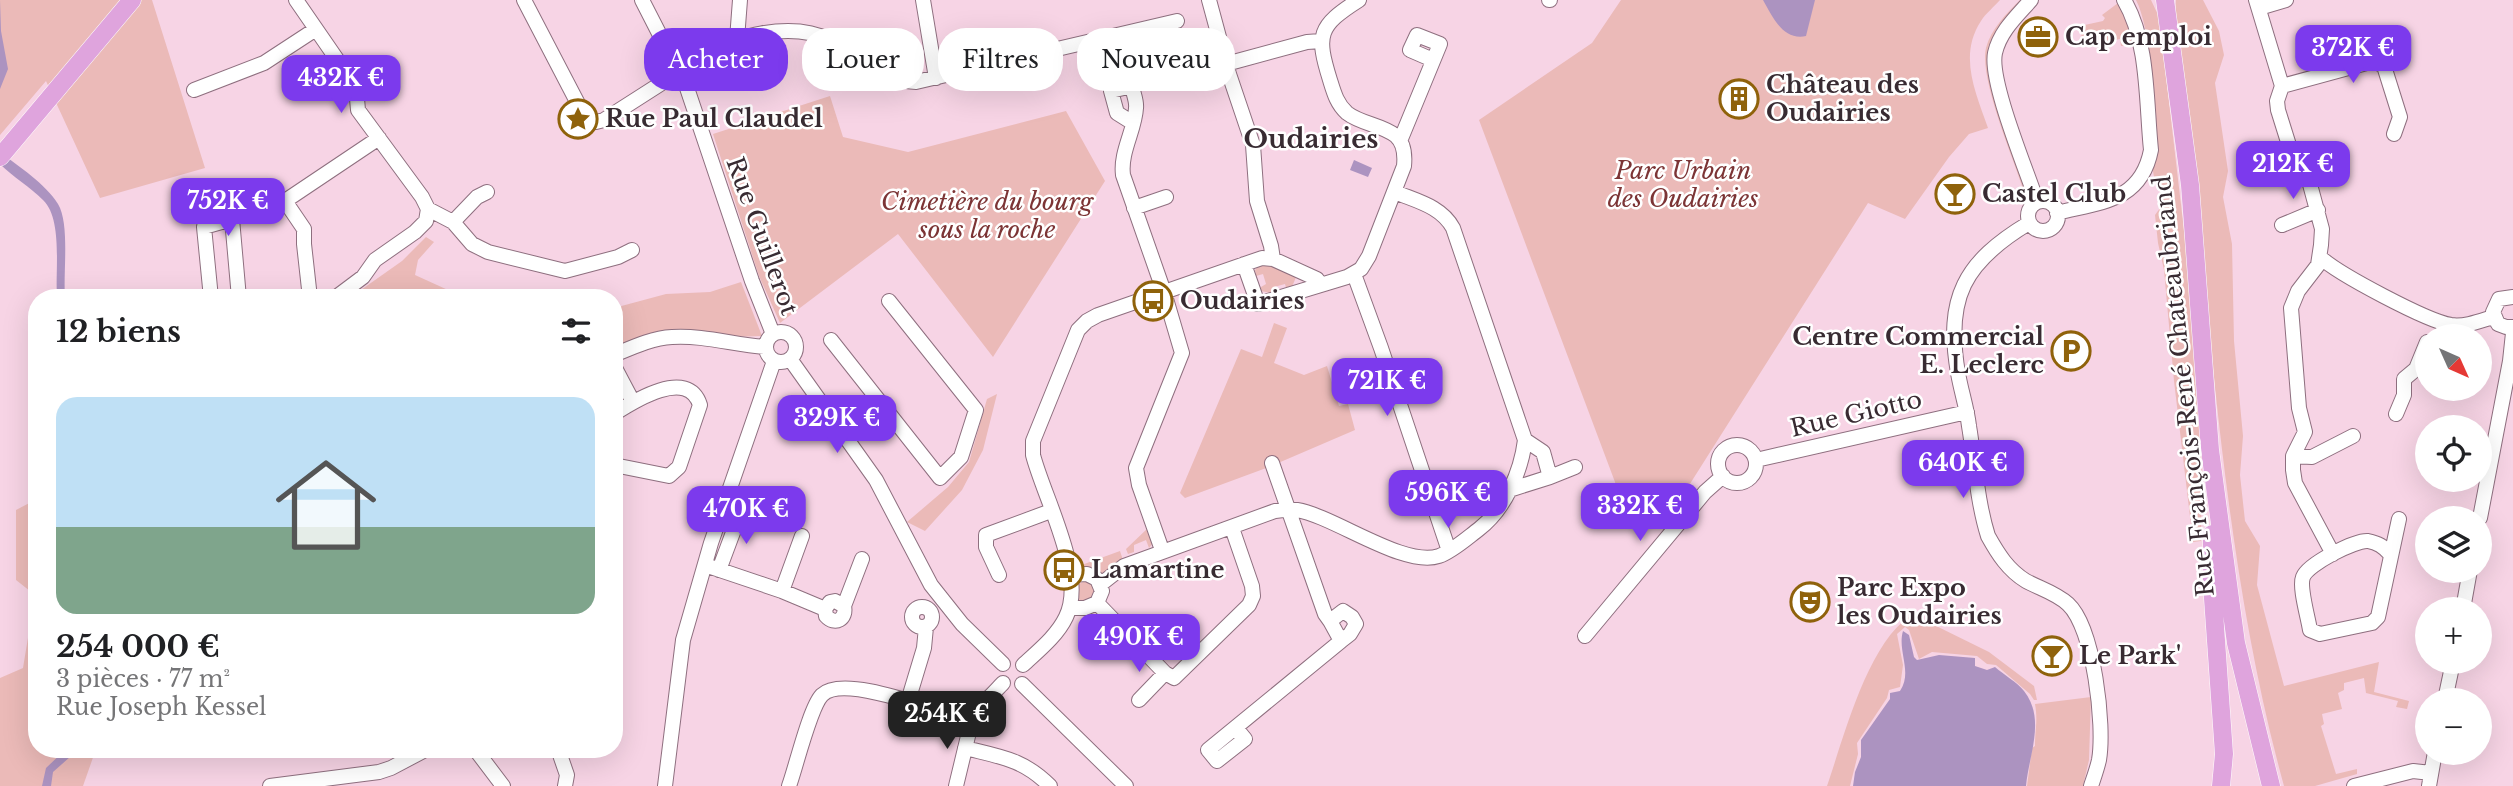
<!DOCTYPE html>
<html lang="fr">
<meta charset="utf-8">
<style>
body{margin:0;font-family:"Libre Baskerville",serif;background:#f6f6f6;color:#202124;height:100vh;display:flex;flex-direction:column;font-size:26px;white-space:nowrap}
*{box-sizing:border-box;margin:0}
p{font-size:23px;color:#757577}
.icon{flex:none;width:38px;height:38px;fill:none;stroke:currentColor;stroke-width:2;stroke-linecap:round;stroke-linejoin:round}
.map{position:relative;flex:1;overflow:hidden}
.details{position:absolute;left:28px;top:289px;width:595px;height:469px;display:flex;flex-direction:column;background:#fff;border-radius:28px;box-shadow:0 7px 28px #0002}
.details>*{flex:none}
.guide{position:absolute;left:644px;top:28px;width:665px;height:63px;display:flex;gap:14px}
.needle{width:46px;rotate:135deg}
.tools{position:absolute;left:2415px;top:324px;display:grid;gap:14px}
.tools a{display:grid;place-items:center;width:77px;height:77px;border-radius:50%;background:#fff;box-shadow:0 7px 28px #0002;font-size:35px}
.price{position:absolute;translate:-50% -60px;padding:0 16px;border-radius:14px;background:#7c3aed;color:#fff;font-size:23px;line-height:46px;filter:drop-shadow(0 2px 4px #0008)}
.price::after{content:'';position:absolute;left:50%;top:42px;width:21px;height:16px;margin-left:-10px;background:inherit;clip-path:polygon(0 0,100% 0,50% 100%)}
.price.on{background:#222;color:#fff}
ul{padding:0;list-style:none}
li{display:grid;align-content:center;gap:14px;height:371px;padding:0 28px}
li span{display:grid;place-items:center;height:217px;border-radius:21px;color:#555}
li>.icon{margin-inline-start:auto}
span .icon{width:126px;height:126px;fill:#fffc;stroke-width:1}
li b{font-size:30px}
h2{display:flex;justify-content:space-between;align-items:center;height:84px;padding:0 28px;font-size:30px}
.tag{padding:0 24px;border-radius:28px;background:#fff;box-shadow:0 7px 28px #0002;font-size:24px;line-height:63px}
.tag.on{background:#7c3aed;color:#fff}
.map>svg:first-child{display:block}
.green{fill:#ebbab8}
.water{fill:#ac93c0}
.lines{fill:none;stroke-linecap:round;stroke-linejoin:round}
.minor-casing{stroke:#8e6f7f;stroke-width:16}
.major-casing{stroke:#fff;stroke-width:19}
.minor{stroke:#fff;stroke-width:14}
.major{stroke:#dfa4dd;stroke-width:18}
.labels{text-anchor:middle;stroke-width:5;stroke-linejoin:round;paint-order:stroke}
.poi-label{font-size:24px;font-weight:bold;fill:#382b32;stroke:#fff;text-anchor:start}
.park-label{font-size:24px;font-style:italic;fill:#7c3435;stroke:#fff}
.street-label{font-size:24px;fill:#382b32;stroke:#fff}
.neighbourhood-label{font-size:26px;font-weight:bold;fill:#382b32;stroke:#fff}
</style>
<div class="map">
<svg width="2513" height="786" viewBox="0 0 2513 786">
<rect width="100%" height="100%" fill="#f7d4e5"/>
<path class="green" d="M0,0H152L205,168L100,198L46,81L0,135Z
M1621,0H2000C1994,7 1986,13 1981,21C1958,56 1976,93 1988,128L1969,134L1949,157L1905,219L1868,203L1662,528L1621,498L1479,120L1592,43Z
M2020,0H2024C2013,14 1994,30 1989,48C1981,79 2015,156 2026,188L2023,189C2013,157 1979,78 1986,48C1991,29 2006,14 2020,0Z
M2136,0H2151L2159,17L2195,324L2202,424L2201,541L2193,542L2174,381L2164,270L2158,243L2155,215C2158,211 2162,206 2162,201C2162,192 2154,183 2153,171C2153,160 2157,149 2157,139C2156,107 2150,26 2136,0Z
M2176,0H2203L2219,31L2224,55L2215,83L2228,171L2223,197L2232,244L2234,341L2243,436L2240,475L2245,521L2260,546L2257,585L2284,686L2379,662L2374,692L2409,701L2407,709L2396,707L2398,701L2366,693L2364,678L2344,683V690L2338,693L2342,709L2322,714L2324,724L2321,726L2336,774L2357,769V774L2315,786H2284C2232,597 2216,400 2197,205C2190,137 2171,68 2176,0Z
M2118,3C2132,12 2131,30 2134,45L2121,46L2120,39L2083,47L2080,26L2103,21L2105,18L2102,15Z
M830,96L843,137L908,152L1066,111L1105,181L993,357L898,234L780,323L759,276L713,134Z
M426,237L434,242L418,260L415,275L448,290L481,297H351L402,261Z
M1262,262L1297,275L1291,289L1287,291L1285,284L1274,287L1276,294L1261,291V287L1266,284L1263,274L1256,276L1255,270Z
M741,282L762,336L732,337L614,350V308L666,294L710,292Z
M1274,323L1287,328L1274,363L1304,375L1327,366L1339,406L1348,404L1355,430L1269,467L1185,498L1180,493L1241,349L1262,357Z
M997,394L983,450L962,490L925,531L907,522L948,487L969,462L987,399Z
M37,499V749H96L83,786H0V678L23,668L35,595L16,580V510Z
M1148,528L1154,542L1149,548L1146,540L1134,545V552L1128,554L1126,549Z
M1120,551L1124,563L1101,577L1076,567Z
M1087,580L1094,583L1097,596L1085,603L1078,599L1077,585Z
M1910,616L1924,620L1989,652L2034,686L2037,700H2034L2030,694L1996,665L1987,664L1977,656L1932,652L1919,659L1909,630L1905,627L1897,634L1903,665L1900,687L1889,690L1887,698L1857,743L1858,754L1850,786H1827C1844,737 1867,645 1910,616Z
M2091,697L2089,760L2083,786H2027L2032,748L2035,746C2035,729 2038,721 2035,704Z"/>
<path class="water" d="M0,0L1,31L8,69L0,89Z
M1763,0H1815L1806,36C1783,41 1772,16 1763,0Z
M0,152C19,167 45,183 58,204C70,224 63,273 65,297H57C55,271 63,219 43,200C30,187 13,177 0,164Z
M1354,160L1372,168L1368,177L1350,170Z
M1903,631L1909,635L1914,657L1917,660L1939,655L1975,658V666L1987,670L1995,667C2004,675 2017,682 2024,691C2046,719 2029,754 2026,786H1853L1855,772L1861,757V740L1890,699V693L1900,691C1913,672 1897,651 1903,631Z
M66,749H79L53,772L51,786H42L46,768Z"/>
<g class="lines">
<g class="minor-casing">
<path id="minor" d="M296,0L356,87L358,110L422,197L428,209
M524,0L586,119L596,122L604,120L679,72
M642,0L687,88L752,281L773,334
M923,0L936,78
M1209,0L1229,74L1253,145L1257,201L1271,246L1273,259
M1549,0H1550
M2031,0C2017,16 2000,31 1995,53C1989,81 2027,171 2037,202
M2256,0L2282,86L2277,101L2278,110L2293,158L2304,169L2308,177L2322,229L2321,245L2318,265L2298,291L2291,308L2299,408L2305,432L2293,456V470L2295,483L2333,554
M2259,8L2286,0
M737,39L740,0
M674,61C720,45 782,16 830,40C858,54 882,81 916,82L1177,21
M1226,64L1307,42L1321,41
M2282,86L2374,61L2384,66L2400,117L2394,134
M194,90L264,63L316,29
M1133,123L1117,113L1111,91L1132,86C1133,93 1137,101 1136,108C1135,130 1120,152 1123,175L1164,292L1182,353L1136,468L1139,485L1162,550
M1400,141L1440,44L1417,35L1410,50L1433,60
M2028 216a15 15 0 1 1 30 0a15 15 0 1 1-30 0Z
M1134,208L1166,197
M428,209L453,222L472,244L488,252L565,271L618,257L632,250
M2057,213C2100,202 2141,202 2151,150C2146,103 2149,42 2124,0
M232,219L239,298
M453,222L477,197L487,192
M2029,223C1964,262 1945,298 1958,373C1961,391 1967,408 1969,426C1975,462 1977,501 1988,536C1998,554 2008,570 2026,581C2041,589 2056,593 2068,604C2094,628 2105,726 2099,760C2097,769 2094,777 2091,786
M2282,225L2318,210
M2320,257C2338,274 2427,321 2451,325C2465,327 2480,321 2493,317
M1244,264L1258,304L1347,277L1361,269L1369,256L1404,166C1405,156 1405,144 1396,136C1383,125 1361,124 1347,113C1337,104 1334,93 1330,80C1316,35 1318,26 1359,0
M1354,274L1381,348L1449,551
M2513,297L2499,299L2493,312L2498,324L2506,327H2513
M211,298L204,227L232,219L275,200L285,201
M310,298L304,244V229L285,201L379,138
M335,298L363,277L375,260L415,232L426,221L428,209
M766 347a15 15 0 1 1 30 0a15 15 0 1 1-30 0Z
M831,340L940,478L961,457L976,410L889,301
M614,355C633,347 652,338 672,337C704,335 735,345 766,347
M790,359L876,480L931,585L962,624L1003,664
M614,366L633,402
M614,414C634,401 688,367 700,405L679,467L669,476L614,465
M2396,414L2404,395V379L2416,369L2427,342
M1718 464a19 19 0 1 1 38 0a19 19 0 1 1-38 0Z
M2293,456L2312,457L2353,436
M1756,460L1967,412
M1272,463L1325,614L1330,621L1343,611L1352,617L1356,624L1350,634L1341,641
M1550,477L1575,467
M1509,490L1550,477L1543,452L1525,440
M2480,518L2510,361L2513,333
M2390,554C2383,546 2378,543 2368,541C2355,540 2308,564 2303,577C2299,587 2308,617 2310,630L2320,634L2372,623L2378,617L2399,519
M705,565L782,591L825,609L826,616C835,626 847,619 844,606L835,601L830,602L825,609
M719,570L741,511
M999,575L986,547V535L1051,511
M1101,584L1124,566L1275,511C1282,510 1289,509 1297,510C1334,516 1404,568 1439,556C1453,551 1467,538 1479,529C1505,509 1521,472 1525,440L1453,228C1441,206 1416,201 1395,192
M782,591L802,536
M1097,603L1165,673L1174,678L1249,605L1253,596L1252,586L1232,528
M844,606L862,559
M912 617a10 10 0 1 1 20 0a10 10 0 1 1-20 0Z
M1070,608H1085L1097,603L1102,591L1097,579L1087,574L1070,575
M2463,609L2470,570
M1585,636L1705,492L1723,476
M1023,665C1038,651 1057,636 1066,617C1087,575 1044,498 1033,455V441L1078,330L1087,321L1098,315L1262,258L1273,259L1317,279L1320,284
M1022,684L1126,786
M1139,700L1165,673
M2445,700L2453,662
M908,701L924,648L926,627
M1236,728L1245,739L1217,761L1208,750L1341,641L1330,621
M965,748C1001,757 1023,759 1050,786
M475,749L503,786
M558,749L567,775L565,786
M270,786L379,772L391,768L427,749
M665,786L683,640L711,543L774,361
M789,786C796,767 810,707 822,695C840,677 908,701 930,708C940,711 956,720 966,715C980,709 993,693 1003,683
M956,786L969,732L966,716
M2354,786L2413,771L2431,773
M2429,786L2435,752"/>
</g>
<g class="major-casing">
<path id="major" d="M2165,0L2190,185L2210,450L2236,643L2271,786
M0,157L132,0
M2212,534V584L2224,754L2221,786"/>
</g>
<use href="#minor" class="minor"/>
<use href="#major" class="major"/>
</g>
<defs>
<g id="office-ring" transform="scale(2.0125)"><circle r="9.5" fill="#fff" stroke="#8f620b" stroke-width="1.5"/><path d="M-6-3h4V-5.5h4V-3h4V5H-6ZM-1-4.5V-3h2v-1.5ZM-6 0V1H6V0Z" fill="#8f620b"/></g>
<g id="building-ring" transform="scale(2.0125)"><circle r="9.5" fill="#fff" stroke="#8f620b" stroke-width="1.5"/><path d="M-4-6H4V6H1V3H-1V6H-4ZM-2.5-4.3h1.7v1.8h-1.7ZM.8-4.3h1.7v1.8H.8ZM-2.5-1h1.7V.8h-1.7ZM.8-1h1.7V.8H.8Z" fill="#8f620b"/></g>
<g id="sight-ring" transform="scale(2.0125)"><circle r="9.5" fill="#fff" stroke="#8f620b" stroke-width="1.5"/><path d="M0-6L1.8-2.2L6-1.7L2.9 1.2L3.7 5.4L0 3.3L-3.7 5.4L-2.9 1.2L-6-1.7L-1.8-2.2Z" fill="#8f620b"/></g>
<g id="bar-ring" transform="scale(2.0125)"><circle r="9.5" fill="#fff" stroke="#8f620b" stroke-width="1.5"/><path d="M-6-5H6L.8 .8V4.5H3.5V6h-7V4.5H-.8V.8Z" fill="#8f620b"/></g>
<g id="bus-ring" transform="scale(2.0125)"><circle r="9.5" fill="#fff" stroke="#8f620b" stroke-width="1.5"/><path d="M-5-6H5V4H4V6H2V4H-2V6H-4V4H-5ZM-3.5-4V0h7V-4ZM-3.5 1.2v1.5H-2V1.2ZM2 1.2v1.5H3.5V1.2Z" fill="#8f620b"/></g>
<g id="parking-ring" transform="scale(2.0125)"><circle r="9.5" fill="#fff" stroke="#8f620b" stroke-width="1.5"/><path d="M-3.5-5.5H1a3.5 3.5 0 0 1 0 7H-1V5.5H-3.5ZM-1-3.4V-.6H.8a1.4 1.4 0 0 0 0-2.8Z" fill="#8f620b"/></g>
<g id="theatre-ring" transform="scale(2.0125)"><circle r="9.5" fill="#fff" stroke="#8f620b" stroke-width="1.5"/><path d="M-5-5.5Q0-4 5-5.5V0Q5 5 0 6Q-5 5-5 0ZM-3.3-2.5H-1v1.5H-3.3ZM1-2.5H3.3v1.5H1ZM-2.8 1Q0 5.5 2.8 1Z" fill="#8f620b"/></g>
</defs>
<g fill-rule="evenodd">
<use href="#office-ring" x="2038" y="37"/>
<use href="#building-ring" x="1739" y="99"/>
<use href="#sight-ring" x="578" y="119"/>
<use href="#bar-ring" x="1955" y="194"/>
<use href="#bus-ring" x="1153" y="301"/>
<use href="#parking-ring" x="2071" y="351"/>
<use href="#bus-ring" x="1064" y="570"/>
<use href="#theatre-ring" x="1810" y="602"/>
<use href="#bar-ring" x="2052" y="656"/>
</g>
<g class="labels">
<g class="poi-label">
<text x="2065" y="45">Cap emploi</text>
<text x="1766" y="93">Château des<tspan x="1766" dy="28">Oudairies</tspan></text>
<text x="605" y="127">Rue Paul Claudel</text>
<text x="1982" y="202">Castel Club</text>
<text x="1180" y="309">Oudairies</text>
<text x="2044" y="345" text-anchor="end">Centre Commercial<tspan x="2044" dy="28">E. Leclerc</tspan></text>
<text x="1091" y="578">Lamartine</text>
<text x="1837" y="596">Parc Expo<tspan x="1837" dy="28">les Oudairies</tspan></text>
<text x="2079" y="664">Le Park'</text>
</g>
<g class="park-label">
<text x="1683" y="179">Parc Urbain<tspan x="1683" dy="28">des Oudairies</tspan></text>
<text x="987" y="210">Cimetière du bourg<tspan x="987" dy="28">sous la roche</tspan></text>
</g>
<g class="street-label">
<text transform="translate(762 236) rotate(70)" y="8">Rue Guillerot</text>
<text transform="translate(2184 386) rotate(-96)" y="8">Rue François-René Chateaubriand</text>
<text transform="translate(1856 414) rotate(-13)" y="8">Rue Giotto</text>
</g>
<g class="neighbourhood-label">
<text x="1311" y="148">Oudairies</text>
</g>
</g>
</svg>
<div class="tools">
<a><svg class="needle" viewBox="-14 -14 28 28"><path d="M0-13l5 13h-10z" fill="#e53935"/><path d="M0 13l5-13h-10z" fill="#757577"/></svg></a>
<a><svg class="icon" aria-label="locate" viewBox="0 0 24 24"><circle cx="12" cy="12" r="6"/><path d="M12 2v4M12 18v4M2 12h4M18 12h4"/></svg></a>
<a><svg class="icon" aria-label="layers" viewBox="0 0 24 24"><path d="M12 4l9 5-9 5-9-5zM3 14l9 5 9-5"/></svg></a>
<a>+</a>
<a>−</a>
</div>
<b class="price" style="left:2353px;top:85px">372K €</b>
<b class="price" style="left:341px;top:115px">432K €</b>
<b class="price" style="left:2293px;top:201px">212K €</b>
<b class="price" style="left:228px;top:238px">752K €</b>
<b class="price" style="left:1387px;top:418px">721K €</b>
<b class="price" style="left:837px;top:455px">329K €</b>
<b class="price" style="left:1963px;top:500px">640K €</b>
<b class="price" style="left:1448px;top:530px">596K €</b>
<b class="price" style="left:1640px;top:543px">332K €</b>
<b class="price" style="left:746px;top:546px">470K €</b>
<b class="price" style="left:1139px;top:674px">490K €</b>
<b class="price on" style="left:947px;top:751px">254K €</b>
<div class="guide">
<a class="tag on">Acheter</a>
<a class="tag">Louer</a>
<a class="tag">Filtres</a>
<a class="tag">Nouveau</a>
</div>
<section class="details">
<h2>12 biens<svg class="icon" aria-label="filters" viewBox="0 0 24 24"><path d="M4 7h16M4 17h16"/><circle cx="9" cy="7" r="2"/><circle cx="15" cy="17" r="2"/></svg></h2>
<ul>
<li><span style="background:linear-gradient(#bfe0f5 60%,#7fa58c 0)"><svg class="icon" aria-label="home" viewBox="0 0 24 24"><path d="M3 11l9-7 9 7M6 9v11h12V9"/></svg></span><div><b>254 000 €</b><p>3 pièces · 77 m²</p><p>Rue Joseph Kessel</p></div></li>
</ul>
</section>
</div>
